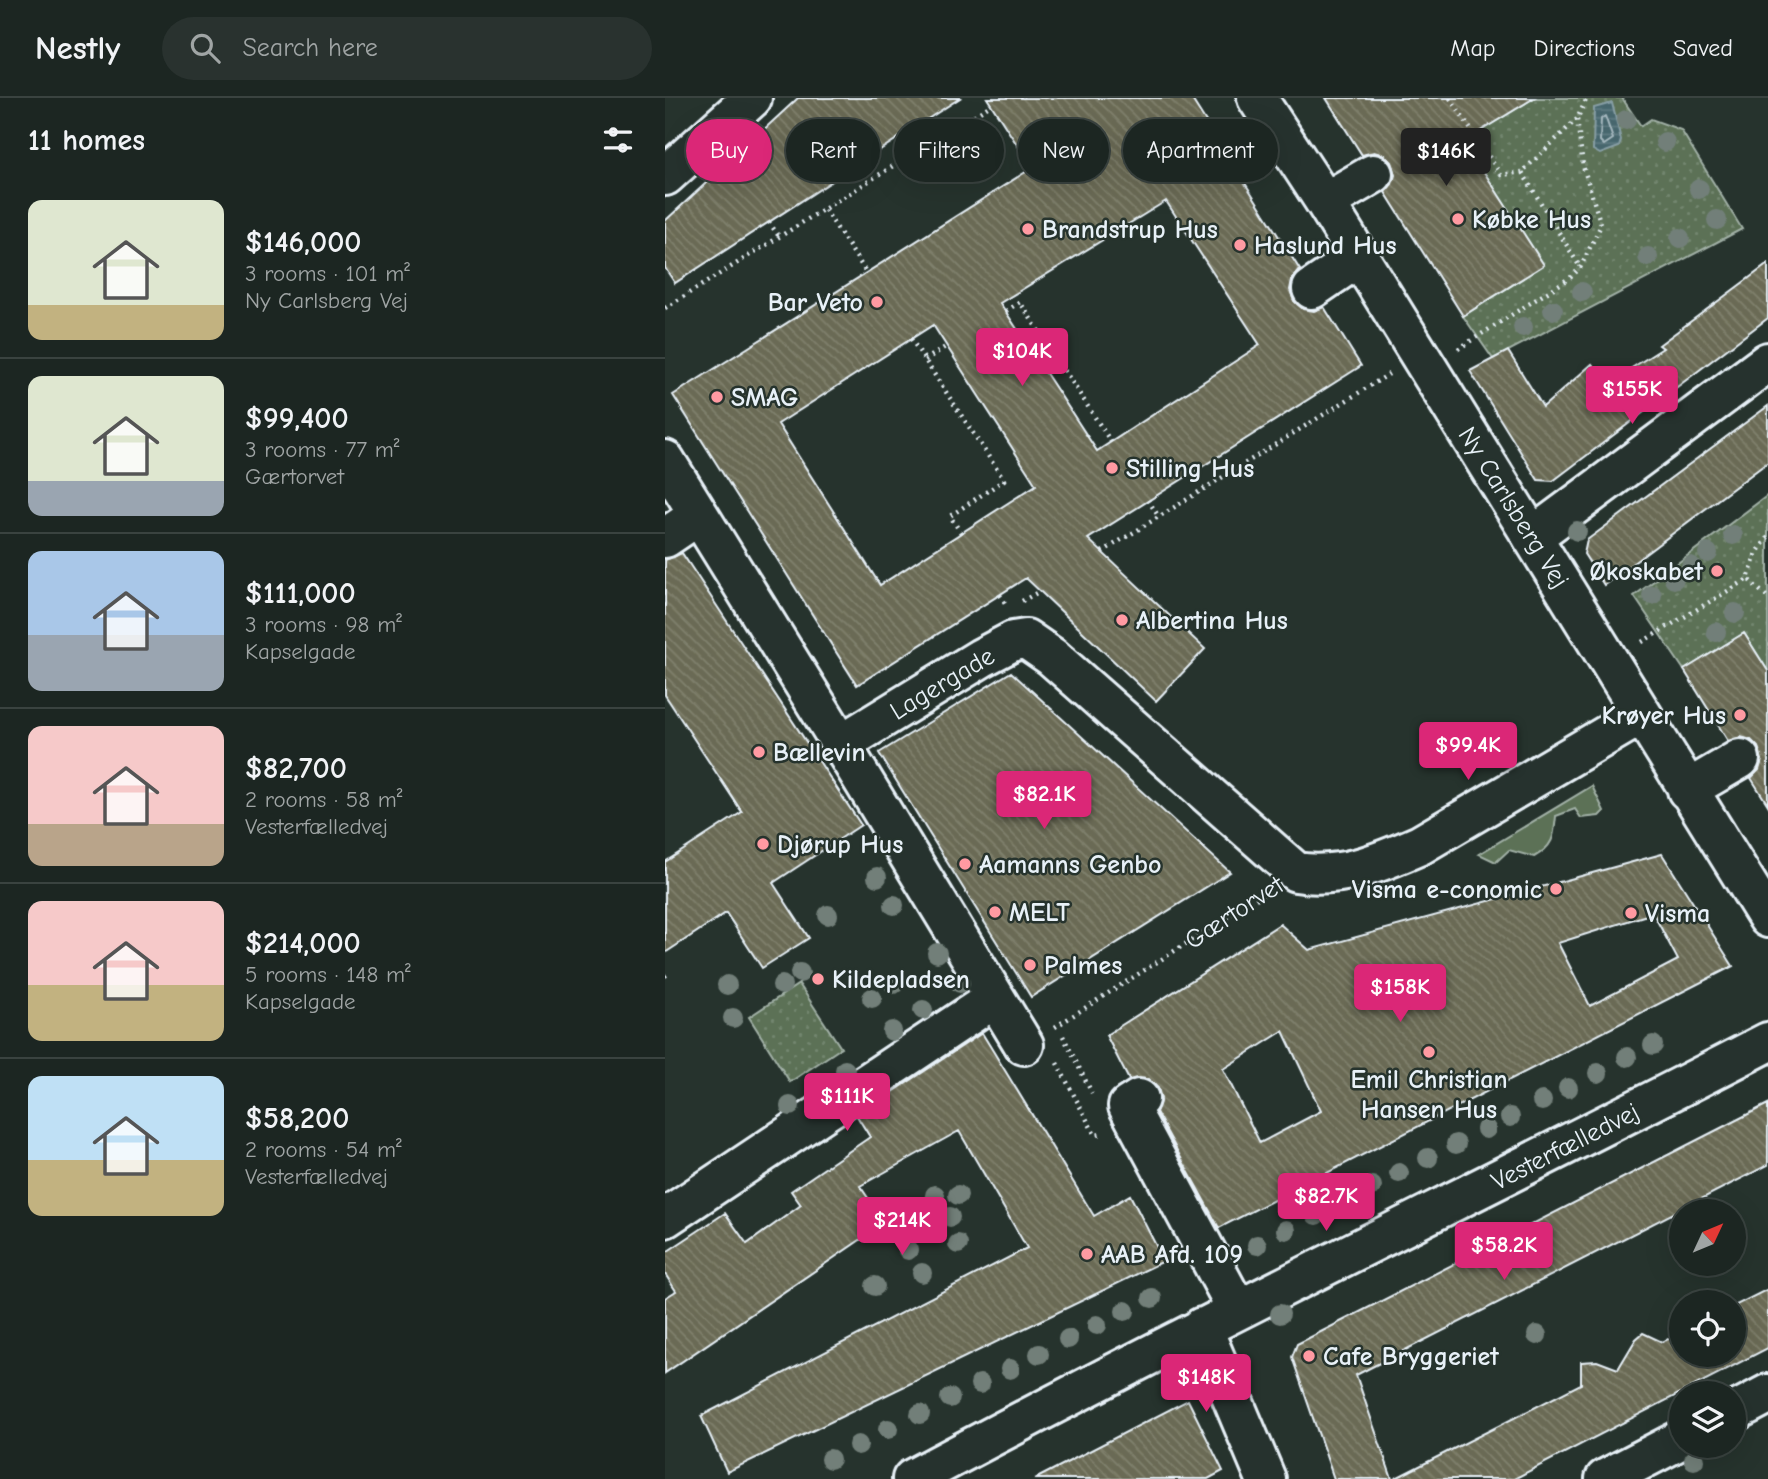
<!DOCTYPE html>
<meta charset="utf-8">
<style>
body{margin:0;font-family:"Comic Neue",sans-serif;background:#29322f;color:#f1f3f6;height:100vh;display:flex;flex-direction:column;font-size:26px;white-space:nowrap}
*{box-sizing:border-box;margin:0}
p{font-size:23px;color:#a0a5a5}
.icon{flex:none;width:38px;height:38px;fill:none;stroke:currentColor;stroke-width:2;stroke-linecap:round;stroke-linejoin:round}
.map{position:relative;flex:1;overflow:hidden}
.panel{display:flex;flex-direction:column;background:#1c2622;width:665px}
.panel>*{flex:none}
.guide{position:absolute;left:21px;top:21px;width:665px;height:63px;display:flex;gap:14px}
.needle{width:46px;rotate:46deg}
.buttons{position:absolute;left:1004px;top:1101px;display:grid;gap:14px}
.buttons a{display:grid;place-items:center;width:77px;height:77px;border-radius:50%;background:#1c2622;box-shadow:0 7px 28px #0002,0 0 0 2px #3a4340;font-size:35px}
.price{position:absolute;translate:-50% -60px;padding:0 16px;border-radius:7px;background:#db2777;color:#fff;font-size:23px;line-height:46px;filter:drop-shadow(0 2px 4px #0008)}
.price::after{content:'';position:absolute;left:50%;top:42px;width:21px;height:16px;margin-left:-10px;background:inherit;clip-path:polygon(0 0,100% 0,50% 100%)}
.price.on{background:#222;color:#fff}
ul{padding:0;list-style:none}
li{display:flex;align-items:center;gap:21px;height:175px;padding:0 28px}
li+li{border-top:2px solid #3a4340}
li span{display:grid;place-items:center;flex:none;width:196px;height:140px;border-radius:14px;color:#555}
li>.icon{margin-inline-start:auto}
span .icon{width:84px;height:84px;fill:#fffc;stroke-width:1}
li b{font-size:30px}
h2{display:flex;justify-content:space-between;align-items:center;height:84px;padding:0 28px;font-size:30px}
.tag{padding:0 24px;border-radius:32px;background:#1c2622;box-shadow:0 7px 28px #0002,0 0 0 2px #3a4340;font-size:24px;line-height:63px}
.tag.on{background:#db2777;color:#fff}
header{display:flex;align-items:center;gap:42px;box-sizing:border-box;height:98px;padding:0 35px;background:#1c2622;border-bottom:2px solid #3a4340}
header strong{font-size:33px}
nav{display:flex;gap:38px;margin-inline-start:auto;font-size:24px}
.search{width:490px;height:63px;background:#29322f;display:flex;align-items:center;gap:18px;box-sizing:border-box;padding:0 24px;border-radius:38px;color:#a0a5a5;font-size:26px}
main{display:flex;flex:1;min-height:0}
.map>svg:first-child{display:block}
.grass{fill:#5b7156;stroke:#a2b1a7;stroke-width:2}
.park{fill:url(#park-dots);stroke:#a2b1a7;stroke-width:2}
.water{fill:url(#water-rules);stroke:#879ea5;stroke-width:2}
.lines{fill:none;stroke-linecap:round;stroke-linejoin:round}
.shore{stroke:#a7b9c0;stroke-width:2}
.building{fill:url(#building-back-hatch);stroke:#e8f1f8;stroke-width:2;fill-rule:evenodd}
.minor-casing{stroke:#e8f1f8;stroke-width:44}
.path{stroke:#e8f1f8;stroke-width:4.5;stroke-dasharray:2 5;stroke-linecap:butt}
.minor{stroke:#26332d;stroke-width:38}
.tree{fill:#727f79}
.poi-dot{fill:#ff9aa2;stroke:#26332d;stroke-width:2.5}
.labels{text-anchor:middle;stroke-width:5;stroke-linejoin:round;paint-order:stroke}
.poi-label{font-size:26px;font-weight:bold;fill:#e8f1f8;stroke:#26332d;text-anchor:start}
.street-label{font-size:26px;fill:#e8f1f8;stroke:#26332d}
</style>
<header>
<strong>Nestly</strong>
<div class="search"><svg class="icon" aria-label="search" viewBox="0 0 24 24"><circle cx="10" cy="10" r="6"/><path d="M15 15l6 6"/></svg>Search here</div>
<nav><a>Map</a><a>Directions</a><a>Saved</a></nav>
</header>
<main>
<section class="panel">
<h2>11 homes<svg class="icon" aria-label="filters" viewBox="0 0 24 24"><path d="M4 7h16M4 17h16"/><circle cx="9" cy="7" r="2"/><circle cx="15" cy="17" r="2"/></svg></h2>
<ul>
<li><span style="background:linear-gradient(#dfe7d0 75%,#c2b280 0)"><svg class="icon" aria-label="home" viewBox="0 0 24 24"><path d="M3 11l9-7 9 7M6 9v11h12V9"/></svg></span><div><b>$146,000</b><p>3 rooms · 101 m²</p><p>Ny Carlsberg Vej</p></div></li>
<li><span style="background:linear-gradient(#dfe7d0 75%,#9aa5b1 0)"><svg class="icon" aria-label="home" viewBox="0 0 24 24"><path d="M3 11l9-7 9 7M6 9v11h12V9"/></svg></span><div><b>$99,400</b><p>3 rooms · 77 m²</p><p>Gærtorvet</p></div></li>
<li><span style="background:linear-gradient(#a9c7e8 60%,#9aa5b1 0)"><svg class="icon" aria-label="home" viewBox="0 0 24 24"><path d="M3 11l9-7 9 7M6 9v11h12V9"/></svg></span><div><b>$111,000</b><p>3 rooms · 98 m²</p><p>Kapselgade</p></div></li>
<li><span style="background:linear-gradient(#f6c9c9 70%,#b9a48a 0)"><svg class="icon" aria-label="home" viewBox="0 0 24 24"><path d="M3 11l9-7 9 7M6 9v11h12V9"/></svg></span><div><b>$82,700</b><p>2 rooms · 58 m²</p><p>Vesterfælledvej</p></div></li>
<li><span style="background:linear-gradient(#f6c9c9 60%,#c2b280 0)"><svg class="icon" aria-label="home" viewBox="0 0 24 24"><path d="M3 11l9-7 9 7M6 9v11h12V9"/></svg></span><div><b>$214,000</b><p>5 rooms · 148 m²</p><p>Kapselgade</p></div></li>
<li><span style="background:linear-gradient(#bfe0f5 60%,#c2b280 0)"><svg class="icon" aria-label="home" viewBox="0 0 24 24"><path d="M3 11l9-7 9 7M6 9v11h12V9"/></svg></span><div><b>$58,200</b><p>2 rooms · 54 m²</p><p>Vesterfælledvej</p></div></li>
</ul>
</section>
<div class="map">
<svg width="1103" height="1381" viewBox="0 0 1103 1381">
<defs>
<pattern id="park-dots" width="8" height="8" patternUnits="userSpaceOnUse" patternTransform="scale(1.75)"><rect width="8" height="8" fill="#5b7156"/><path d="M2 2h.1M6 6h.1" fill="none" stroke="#73866f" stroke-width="1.8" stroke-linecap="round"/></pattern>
<pattern id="water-rules" width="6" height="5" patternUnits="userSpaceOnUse" patternTransform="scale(1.75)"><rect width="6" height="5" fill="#46666d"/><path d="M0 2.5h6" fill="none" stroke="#617c83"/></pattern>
<pattern id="building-back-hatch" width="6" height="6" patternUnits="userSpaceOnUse" patternTransform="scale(1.75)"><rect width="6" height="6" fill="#6b6b55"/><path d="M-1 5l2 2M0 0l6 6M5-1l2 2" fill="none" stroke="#80816e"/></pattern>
</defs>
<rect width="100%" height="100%" fill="#26332d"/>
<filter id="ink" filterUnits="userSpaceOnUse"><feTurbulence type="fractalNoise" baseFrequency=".0143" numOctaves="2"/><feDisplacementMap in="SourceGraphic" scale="14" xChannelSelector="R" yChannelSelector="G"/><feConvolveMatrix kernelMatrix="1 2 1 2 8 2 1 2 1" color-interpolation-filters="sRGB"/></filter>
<g filter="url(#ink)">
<path class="grass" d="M927,688L939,713L934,718L916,720L910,711L891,718C889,738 889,748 869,759L844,752L831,764L814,756Z"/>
<path class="park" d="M869,0H957L976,28L986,21L1016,32L1077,131L828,261L798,218L878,167L799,43Z
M1103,397V573L1079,535L1019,572L969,498Z
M134,886L176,950L125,984L84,919Z"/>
<path class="water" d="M947,5L956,42L954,49L935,56L928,52L929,10Z"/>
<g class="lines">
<path class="shore" d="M940,18L948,41L939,47L935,43L936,21Z"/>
</g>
<path class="building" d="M133,0H295L10,185L0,170V123Z
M322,0H526L635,172L627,182L625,192L629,203L638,211L649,213L659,209L696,268L423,441L540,551L491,603L361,480L192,587L8,297L367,70ZM501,103L595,247L432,353L335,205ZM268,227L371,387L215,487L113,326Z
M661,0H869L799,43L879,167L798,218L720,94L727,86L730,77L726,64L719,57L709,54L697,57Z
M1103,166V220L888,383L873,382L805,273L843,253L878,309L927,266L943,285L998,250L994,247Z
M1103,308V364L939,487L919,456L922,442Z
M17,455L196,727L108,785L144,840L97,870L61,815L0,855V764L77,714L0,597V462Z
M1079,535L1103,573V707L1086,680L1094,672L1097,662L1093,649L1086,642L1076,639L1063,643L1019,572Z
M346,574L565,774L366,899L214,655Z
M997,756L1068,868L554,1130L491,1014L496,1001L493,990L483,981L464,982L441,937L615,826L644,852ZM988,815L1013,862L925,908L893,845ZM618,933L656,1013L595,1045L558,971Z
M317,935L429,1118L465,1097L499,1163L62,1374L36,1318L362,1150L294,1033L195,1088L220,1125L0,1275V1200L11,1193L0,1176V1155L60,1115L82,1146L136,1107L126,1093L205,1039L192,1018Z
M1103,1006V1067L691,1277L727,1381H669L627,1259L632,1246Z
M1103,1191V1250L849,1381H729L916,1286V1264L932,1263L953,1271L971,1241L978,1235L997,1244L1017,1235V1256H1069V1208Z
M523,1302L558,1373L543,1381H370Z"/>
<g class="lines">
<g class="minor-casing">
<path id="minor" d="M592,0L660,104L1103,820
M0,78L87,0
M660,104L708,76
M647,191L694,159
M0,362L176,646L316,560L348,543L361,541L387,559L631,774C676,781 714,765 755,747L976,617
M867,439L1103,264
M0,440L34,417
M176,646L359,947
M1022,692L1075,661
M474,1001L463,1008L572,1211
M0,1120L330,900
M537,1229L601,1381
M1069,1314L1103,1296
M247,1381C530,1230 818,1091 1103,944
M940,1381L1017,1341"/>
</g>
<path class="path" d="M785,0L836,77L857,74
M912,21L857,74L915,169
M160,112L201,174
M104,124L115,140
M0,210L326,7
M341,213L355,204L446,344
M246,241L339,382L285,418L296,435
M793,251L906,179L915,170L936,127L918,68L912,21L922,0
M260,262L282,248
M483,402L494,419
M1103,439L1091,456L1083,481L1103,500
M437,454L724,276
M335,497L342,508
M357,503L375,493
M977,544L1083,481
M0,878L4,875
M390,929L599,796
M398,938L427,995
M392,965L430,1037L437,1036"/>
<use href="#minor" class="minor"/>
</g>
<g class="tree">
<circle cx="961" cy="22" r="10"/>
<circle cx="1000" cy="44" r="10"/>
<circle cx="1034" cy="91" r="10"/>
<circle cx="1052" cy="122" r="10"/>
<circle cx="1015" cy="140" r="10"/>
<circle cx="983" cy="159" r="10"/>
<circle cx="917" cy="194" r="10"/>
<circle cx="888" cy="212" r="10"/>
<circle cx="858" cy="229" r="10"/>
<circle cx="912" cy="433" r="10"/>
<circle cx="1068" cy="437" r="10"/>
<circle cx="1043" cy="455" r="10"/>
<circle cx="1026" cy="468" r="10"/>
<circle cx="1009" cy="481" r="10"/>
<circle cx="987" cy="497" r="10"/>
<circle cx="1070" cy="515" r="10"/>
<circle cx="1051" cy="534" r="10"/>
<circle cx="212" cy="779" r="10"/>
<circle cx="229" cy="807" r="10"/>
<circle cx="163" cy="817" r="10"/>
<circle cx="272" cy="855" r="10"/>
<circle cx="135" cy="875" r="10"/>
<circle cx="295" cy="885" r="10"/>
<circle cx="229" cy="886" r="10"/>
<circle cx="62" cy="887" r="10"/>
<circle cx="117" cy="887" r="10"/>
<circle cx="207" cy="900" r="10"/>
<circle cx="258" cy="912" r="10"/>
<circle cx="68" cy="920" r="10"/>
<circle cx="227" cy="933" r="10"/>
<circle cx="988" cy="947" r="10"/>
<circle cx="962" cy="959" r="10"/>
<circle cx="180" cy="972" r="10"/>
<circle cx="933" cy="975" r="10"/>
<circle cx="153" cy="990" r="10"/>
<circle cx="903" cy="990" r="10"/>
<circle cx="877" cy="1003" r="10"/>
<circle cx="125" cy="1008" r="10"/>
<circle cx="845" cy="1019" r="10"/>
<circle cx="821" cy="1031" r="10"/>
<circle cx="791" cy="1046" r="10"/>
<circle cx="763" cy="1060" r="10"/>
<circle cx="734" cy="1075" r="10"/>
<circle cx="707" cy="1088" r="10"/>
<circle cx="270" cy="1097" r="10"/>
<circle cx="293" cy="1097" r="10"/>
<circle cx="677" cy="1104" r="10"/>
<circle cx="651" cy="1117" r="10"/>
<circle cx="285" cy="1119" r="10"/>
<circle cx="621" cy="1132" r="10"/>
<circle cx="293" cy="1146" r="10"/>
<circle cx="592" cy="1147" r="10"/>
<circle cx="243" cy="1152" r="10"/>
<circle cx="257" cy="1175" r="10"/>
<circle cx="210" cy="1188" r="10"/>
<circle cx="487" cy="1200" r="10"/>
<circle cx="460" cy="1213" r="10"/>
<circle cx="615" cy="1216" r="10"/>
<circle cx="432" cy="1227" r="10"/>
<circle cx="872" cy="1237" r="10"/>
<circle cx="403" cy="1241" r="10"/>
<circle cx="374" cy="1256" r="10"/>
<circle cx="345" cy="1271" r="10"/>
<circle cx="315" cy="1286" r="10"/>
<circle cx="285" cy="1300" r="10"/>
<circle cx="255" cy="1316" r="10"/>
<circle cx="223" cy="1331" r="10"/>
<circle cx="193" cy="1347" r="10"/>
<circle cx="165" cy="1361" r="10"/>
<circle cx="1029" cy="1362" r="10"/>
</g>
</g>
<g class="poi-dot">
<circle cx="793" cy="121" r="7"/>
<circle cx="363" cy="131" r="7"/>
<circle cx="575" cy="147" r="7"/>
<circle cx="212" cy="204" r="7"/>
<circle cx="52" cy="299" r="7"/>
<circle cx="447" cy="370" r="7"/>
<circle cx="1052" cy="473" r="7"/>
<circle cx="457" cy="522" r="7"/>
<circle cx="1075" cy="617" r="7"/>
<circle cx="94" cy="654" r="7"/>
<circle cx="98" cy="746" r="7"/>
<circle cx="300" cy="766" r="7"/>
<circle cx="891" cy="791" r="7"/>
<circle cx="330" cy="814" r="7"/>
<circle cx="966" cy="815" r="7"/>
<circle cx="365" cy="867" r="7"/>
<circle cx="153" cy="881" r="7"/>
<circle cx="764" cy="954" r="7"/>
<circle cx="422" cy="1156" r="7"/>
<circle cx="644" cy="1258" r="7"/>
</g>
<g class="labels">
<g class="poi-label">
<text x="807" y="130">Købke Hus</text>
<text x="377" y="140">Brandstrup Hus</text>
<text x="589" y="156">Haslund Hus</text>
<text x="198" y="213" text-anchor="end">Bar Veto</text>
<text x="66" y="308">SMAG</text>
<text x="461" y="379">Stilling Hus</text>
<text x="1038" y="482" text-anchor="end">Økoskabet</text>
<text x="471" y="531">Albertina Hus</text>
<text x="1061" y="626" text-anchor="end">Krøyer Hus</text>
<text x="108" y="663">Bællevin</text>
<text x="112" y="755">Djørup Hus</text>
<text x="314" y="775">Aamanns Genbo</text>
<text x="877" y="800" text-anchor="end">Visma e-conomic</text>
<text x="344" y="823">MELT</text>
<text x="980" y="824">Visma</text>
<text x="379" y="876">Palmes</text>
<text x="167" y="890">Kildepladsen</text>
<text x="764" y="990" text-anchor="middle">Emil Christian<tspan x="764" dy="30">Hansen Hus</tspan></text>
<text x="436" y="1165">AAB Afd. 109</text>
<text x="658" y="1267">Cafe Bryggeriet</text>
</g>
<g class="street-label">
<text transform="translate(849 409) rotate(58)" y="9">Ny Carlsberg Vej</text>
<text transform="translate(277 585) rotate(-31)" y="9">Lagergade</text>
<text transform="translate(569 814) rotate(-33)" y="9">Gærtorvet</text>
<text transform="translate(900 1048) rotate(-27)" y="9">Vesterfælledvej</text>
</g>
</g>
</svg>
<div class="buttons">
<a><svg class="needle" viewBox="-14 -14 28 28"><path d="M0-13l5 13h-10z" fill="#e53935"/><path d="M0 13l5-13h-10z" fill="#a0a5a5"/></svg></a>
<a><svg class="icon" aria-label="locate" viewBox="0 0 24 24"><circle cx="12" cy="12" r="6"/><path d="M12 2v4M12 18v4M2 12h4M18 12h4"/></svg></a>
<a><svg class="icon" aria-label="layers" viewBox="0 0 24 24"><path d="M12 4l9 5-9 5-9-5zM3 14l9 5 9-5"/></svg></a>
</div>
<b class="price on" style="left:781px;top:90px">$146K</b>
<b class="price" style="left:357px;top:290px">$104K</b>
<b class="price" style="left:967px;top:328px">$155K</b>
<b class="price" style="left:803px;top:684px">$99.4K</b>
<b class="price" style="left:379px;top:733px">$82.1K</b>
<b class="price" style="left:735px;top:926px">$158K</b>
<b class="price" style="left:182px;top:1035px">$111K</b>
<b class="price" style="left:661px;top:1135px">$82.7K</b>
<b class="price" style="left:237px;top:1159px">$214K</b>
<b class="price" style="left:839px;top:1184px">$58.2K</b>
<b class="price" style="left:541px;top:1316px">$148K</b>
<div class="guide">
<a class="tag on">Buy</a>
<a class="tag">Rent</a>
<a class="tag">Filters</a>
<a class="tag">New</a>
<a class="tag">Apartment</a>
</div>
</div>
</main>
